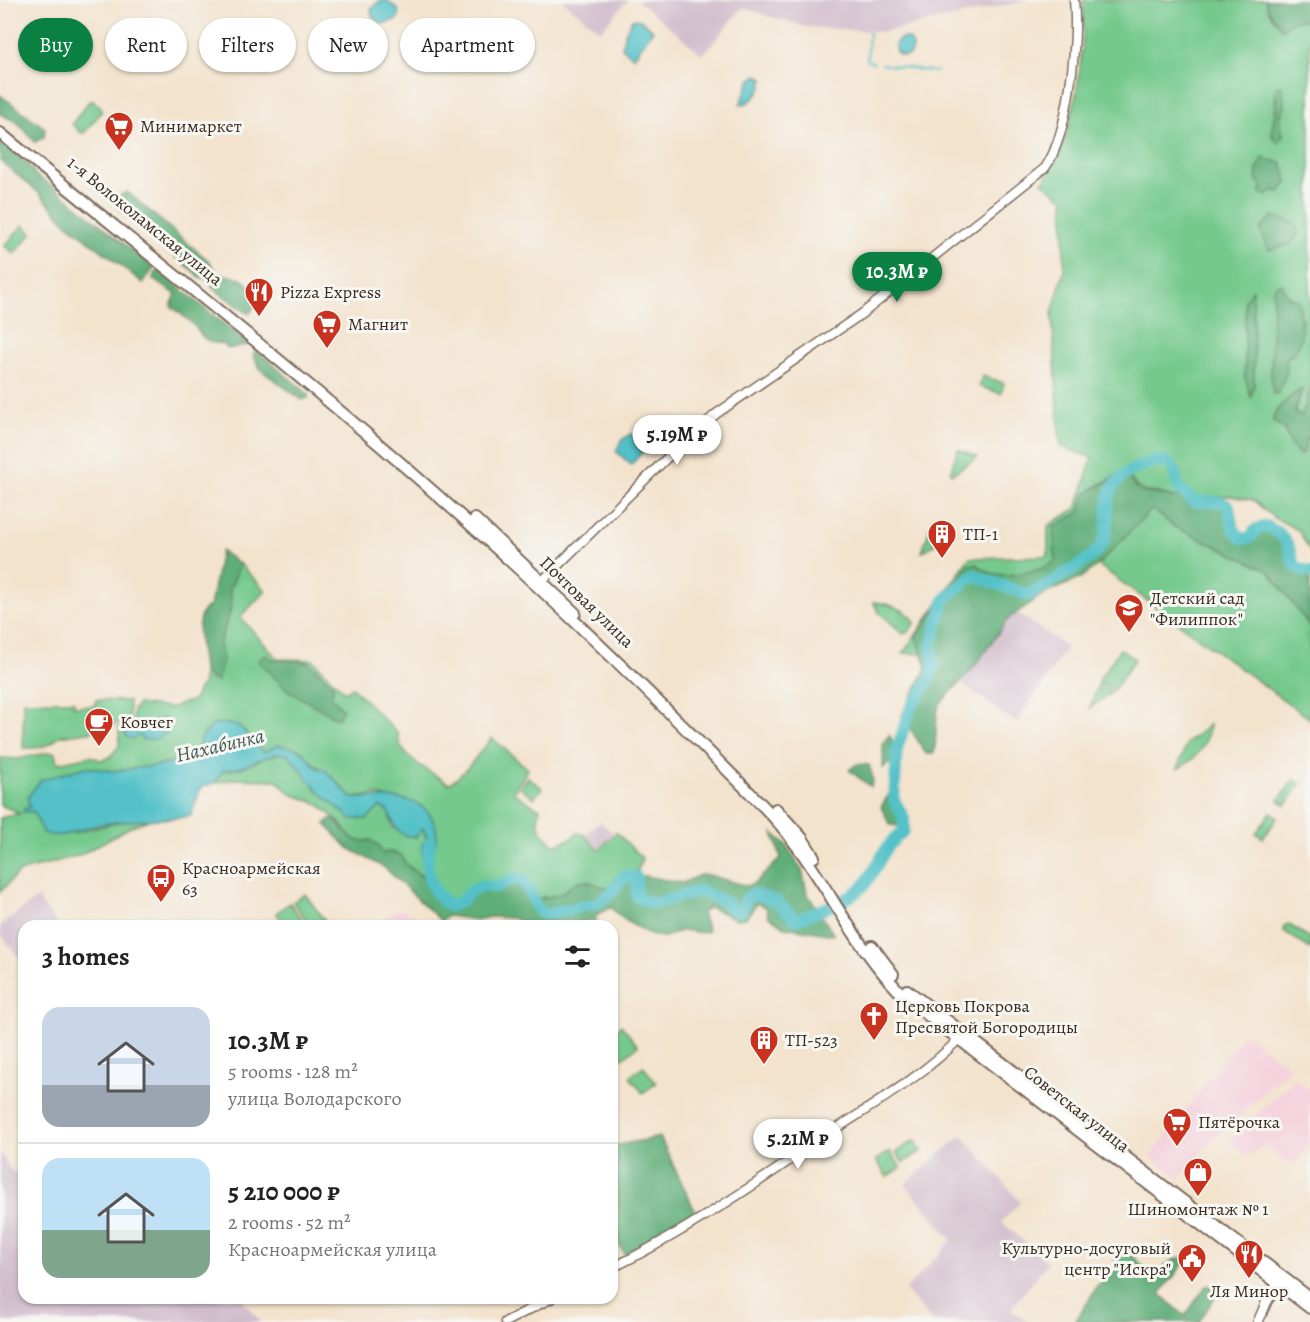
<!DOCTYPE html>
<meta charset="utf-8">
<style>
body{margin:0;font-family:Alegreya,serif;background:#f6f6f6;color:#222;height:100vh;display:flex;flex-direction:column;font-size:22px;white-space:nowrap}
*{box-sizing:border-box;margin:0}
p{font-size:20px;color:#767676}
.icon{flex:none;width:33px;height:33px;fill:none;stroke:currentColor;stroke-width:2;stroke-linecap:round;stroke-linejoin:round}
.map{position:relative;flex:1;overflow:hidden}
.sheet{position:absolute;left:18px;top:920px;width:600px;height:384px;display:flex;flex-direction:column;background:#fff;border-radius:18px;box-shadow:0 2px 4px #0004}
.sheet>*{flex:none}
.banner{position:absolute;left:18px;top:18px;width:600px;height:54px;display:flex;gap:12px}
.price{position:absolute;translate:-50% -51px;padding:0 14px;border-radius:21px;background:#fff;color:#222;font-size:20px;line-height:39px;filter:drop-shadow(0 2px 3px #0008)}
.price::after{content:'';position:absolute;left:50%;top:36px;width:18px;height:14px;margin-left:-9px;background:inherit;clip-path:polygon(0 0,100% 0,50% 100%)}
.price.current{background:#0b8043;color:#fff}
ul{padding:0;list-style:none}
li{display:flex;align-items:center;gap:18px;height:150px;padding:0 24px}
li+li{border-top:2px solid #e0e0e0}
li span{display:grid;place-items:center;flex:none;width:168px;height:120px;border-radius:18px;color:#555}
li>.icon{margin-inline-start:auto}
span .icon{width:72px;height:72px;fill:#fffc;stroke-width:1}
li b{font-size:26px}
h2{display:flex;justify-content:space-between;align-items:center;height:72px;padding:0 24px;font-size:26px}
.chip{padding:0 21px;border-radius:27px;background:#fff;box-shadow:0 2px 4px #0004;font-size:21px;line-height:54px}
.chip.current{background:#0b8043;color:#fff}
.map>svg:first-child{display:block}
.built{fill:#f5cfdb}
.industrial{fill:#d1bdcc}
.green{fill:#74c98d;stroke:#587a56;stroke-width:1.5;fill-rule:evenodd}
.forest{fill:#5fad78;stroke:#4d6c4b;stroke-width:1.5}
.water{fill:#53c1c7;stroke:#477672;stroke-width:1.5}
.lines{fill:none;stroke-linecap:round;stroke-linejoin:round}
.stream{stroke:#53c1c7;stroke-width:2}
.river{stroke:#53c1c7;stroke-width:12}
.tertiary-casing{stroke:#7b6b5b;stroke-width:11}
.secondary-casing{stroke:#7b6b5b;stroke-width:12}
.primary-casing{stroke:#7b6b5b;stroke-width:14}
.tertiary{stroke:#fff;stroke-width:8}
.secondary{stroke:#fff;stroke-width:9}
.primary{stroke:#fff;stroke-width:10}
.labels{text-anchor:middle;stroke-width:6;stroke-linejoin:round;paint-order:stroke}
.poi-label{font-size:18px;fill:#3b2a1e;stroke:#f6f6f2;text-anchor:start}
.street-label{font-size:18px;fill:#3b2a1e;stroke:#f6f6f2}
.water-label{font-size:20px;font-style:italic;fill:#425751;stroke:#f6f6f2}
</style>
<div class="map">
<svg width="1310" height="1322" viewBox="0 0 1310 1322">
<rect width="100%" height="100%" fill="#f6f6f2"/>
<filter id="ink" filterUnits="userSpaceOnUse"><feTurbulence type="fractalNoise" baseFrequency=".0167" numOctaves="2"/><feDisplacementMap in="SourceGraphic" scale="12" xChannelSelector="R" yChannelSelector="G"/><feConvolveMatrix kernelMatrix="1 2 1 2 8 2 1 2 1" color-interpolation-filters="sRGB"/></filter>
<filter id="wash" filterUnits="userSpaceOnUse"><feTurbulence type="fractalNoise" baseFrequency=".008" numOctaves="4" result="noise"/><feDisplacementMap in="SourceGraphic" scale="24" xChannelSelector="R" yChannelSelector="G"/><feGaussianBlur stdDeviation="1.35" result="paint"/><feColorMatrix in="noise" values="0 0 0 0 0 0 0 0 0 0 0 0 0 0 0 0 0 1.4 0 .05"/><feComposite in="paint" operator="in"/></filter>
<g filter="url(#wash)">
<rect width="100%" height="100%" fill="#f3e3cd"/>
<path class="built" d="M400,909L416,916L424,925L373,926Z
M1244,1033L1291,1068L1206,1146L1180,1179L1150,1157Z
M1295,1079L1310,1090V1143L1296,1162L1288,1163L1264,1146L1247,1156L1230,1143V1139Z"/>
<path class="industrial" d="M562,0H628L600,31Z
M637,0H1028L884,32L806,27L742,8L703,55Z
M1017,613L1067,647L1016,723L961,683L1008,619Z
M600,822L613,833L599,848L586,834Z
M37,898L58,925L24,926V963L0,934V926Z
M962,1135L1021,1202L1001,1222L1048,1262L1011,1309L1028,1322H933L905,1291L952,1240L905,1184Z
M0,1152L9,1168L24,1180V1298H241L261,1322H0Z"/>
<path class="green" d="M1083,0H1266L1267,8L1274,20L1310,19V391L1302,416L1296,414L1295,408L1301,395L1295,393C1287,403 1272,408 1273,422L1284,428L1291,445L1300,455L1305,451V437L1310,443V551L1298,530L1273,517L1253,500L1229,496L1172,498C1153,486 1143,501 1130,477L1117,475L1092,489L1079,513L1054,527L1055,561C1042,572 1005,579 988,572C984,571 980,566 976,564L917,640L922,654L903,653L969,558L1048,556V526L1077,508L1092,458L1060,446L1052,313L1064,271V199L1042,182C1074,148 1086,47 1083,0ZM1275,94L1285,106L1280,117L1283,137H1272C1272,122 1277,109 1275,94ZM1282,163L1287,182L1274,190L1261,192L1262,186ZM1282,285L1288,296L1299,301L1302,320L1297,351L1286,359L1273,394C1270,357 1277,322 1282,285ZM1253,290L1254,384L1251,396L1245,378V300Z
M89,101H93L101,107L102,111L85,132L81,133L72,124Z
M23,225L32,233L14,254L5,246Z
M983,376L1004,383L1001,394L979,386Z
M958,449L978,457L952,474L950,472Z
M1152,509L1175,527L1269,571L1310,627V719L1098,565Z
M933,525L954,533L922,552L930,527Z
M240,564L266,591L240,617L278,659L313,660L345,692L352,687L398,734C397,757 432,772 449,784C468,772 477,754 492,738L528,769L513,793L540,809C535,827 542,834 555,845L570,839L577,833L585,835L599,850L616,832L642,858L636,877L624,876C615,887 605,891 593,883L551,897H542L533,902L530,893L508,880C495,888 492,883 480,887C468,891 461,901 450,906L437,896L431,882L405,864L401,855L382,854L378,845L351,839L341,823L318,804L291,794L276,780L236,779L215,783L223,770C249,772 267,749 289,755L318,791L351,819L380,807L388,811L393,828H423L431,855L420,805L377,795L352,798C332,773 308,757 279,745L264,752C251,746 249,729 234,725C228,723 220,724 214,724L200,739L197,763L185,758L152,767L113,771L86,767L57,775L50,779L30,807L24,809L25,812L33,811L44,833C53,833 64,835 73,833C102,827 121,819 152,819L134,825L80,855L19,872L0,892V818L20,813L0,805V758L18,759L50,752L55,753L57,763L91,756L100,760L109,758L119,746V727L132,724L133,710L138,704L170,708L193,700L203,683V672L211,681L223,659L219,644L231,609L230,589ZM164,718L168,722L169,731L142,740V737L136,736L141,729Z
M873,602C886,603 908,609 915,622L909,632L903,634L878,611Z
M1120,649L1135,659L1114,690L1099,680Z
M1099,683L1112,692L1090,708Z
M96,700L129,701V721L116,724L110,729L59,736C50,747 38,749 23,748V701H74V706H94Z
M1209,725C1208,746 1195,761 1177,769L1187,743Z
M528,777L542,788L534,798L520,787Z
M1294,779L1301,784L1286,805L1279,800Z
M1271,812L1278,817L1263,838L1256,833Z
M305,894L325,921L319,925H310L293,902Z
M290,903L306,925H285L276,913Z
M1288,924L1310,938V949L1284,931V926Z
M621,1025L638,1046L623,1058L612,1044V1033Z
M643,1066L656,1083L643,1093L630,1077Z
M915,1140L922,1151L903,1163L896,1152Z
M890,1151L901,1168L887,1177L876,1160Z"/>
<path class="forest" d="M1266,0H1310V19L1292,21L1283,30L1267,8Z
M1282,86L1285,106L1280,117L1283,137L1278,143C1266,131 1275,121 1277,107C1278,101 1275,94 1276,87Z
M0,95L45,128L44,137L35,142L17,122L0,114Z
M0,141L28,164L36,176L55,188L154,268L143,283L66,223L39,193L0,161Z
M1263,158L1282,163L1287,182L1280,193L1274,190L1266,196L1261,192L1262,186C1251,178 1258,168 1263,158Z
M127,192L209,261L217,272C223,276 229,275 236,277C252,283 251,292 258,302L249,314L215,290L207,279L200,277L122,212L113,200Z
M1273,216L1296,223L1298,235L1291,244L1269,250L1260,230Z
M158,270L239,336L247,345L228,349L223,344L210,342L203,337L192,323L171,306L176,294L152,279Z
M1282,284L1287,296L1299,301C1299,328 1310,338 1286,359L1287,372L1278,393L1273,394L1271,373L1273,291L1276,285Z
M1253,290L1254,384L1251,397L1245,378V300Z
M256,350L308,394V398L302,400L261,370L253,355Z
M1302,389L1295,408L1296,414L1302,416L1310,391V443L1305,438V451L1300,455L1291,445L1284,428L1273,422C1273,411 1291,395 1302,389Z
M1124,473C1131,478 1133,487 1140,491C1150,496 1162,491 1172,498L1181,496L1197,505L1212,504L1226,509L1230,530L1240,541L1266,531L1279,537C1288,554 1290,571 1310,576V627L1269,571L1175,527L1152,509L1098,565L1079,579L1042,595L1008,619L975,666L940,704L937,712L935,750L933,754H926L902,715L927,667L916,636L968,565L976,564C980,566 984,570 988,572C1004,579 1042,572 1055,561L1054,527L1079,513L1086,493Z
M221,551L240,564L230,589L231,608L219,644L223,659L217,682L203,672C203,652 189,617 210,605Z
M265,655C280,666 293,655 307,663C317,668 326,679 334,686L331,696L343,710L338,719L287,690L258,661Z
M889,735L894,743L891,762L883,768V743Z
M857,764L869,765L873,778L871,787L849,770Z
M889,794L894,795L904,818L899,826L890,825L881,807Z
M332,818C347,827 349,846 370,840L378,845L382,853L391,852L401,855C407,869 417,872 428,881C436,887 436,896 450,905L461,901L470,892L481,886L496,887L516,878L525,883L533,902C543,896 550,898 560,894C567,891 572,883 579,881C598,877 603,901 624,876H645L682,883L700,875H709L747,886L756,882L781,858L773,833L785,843L802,870L807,893L834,935L785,927L768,916L766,907L757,903L746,918L736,919L709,907L702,913L708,931C695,936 692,928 681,931C674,932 670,936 663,937C649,937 619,918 611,907L596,915V925L590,920L574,926L534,925L511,918L490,917L476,920L448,916L441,921L385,868L348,848L325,824Z
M660,1137L697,1215L624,1254L612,1232V1146Z
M1126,1249L1142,1265L1151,1281C1162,1269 1172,1255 1188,1258L1160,1294L1185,1316L1206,1286H1215L1219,1289L1217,1294L1199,1322H1075L1098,1285L1114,1272L1116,1253Z"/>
<path class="water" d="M386,0L398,9L399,16L396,20L381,24L372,16L371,8L380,1Z
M632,19L641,20L653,30L634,57L622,48L624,35Z
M895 47a9 9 0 1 1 18 0a9 9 0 1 1-18 0Z
M757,75L763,78C765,89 751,104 740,105L750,80Z
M630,434L640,437L647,447L631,465L616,451L622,440Z
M164,718L168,722L169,731L156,739L142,740V737L136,736L133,739L126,737L124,732L141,729Z
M214,724C220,724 228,723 234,725C248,728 251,746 264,752L279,745L301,750L316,767L326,771L352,798C382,798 428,791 436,829C439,843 433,853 423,863L422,845L427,838L423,828L416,837C396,836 395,827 388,811L380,807L367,819H351L318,791L289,755C268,749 248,771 223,770L215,783L201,787L191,816C158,821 126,818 94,826C77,830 60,840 44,833L33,811L24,812V809L30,807L27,798L41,780L86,767L113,771L170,764L185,758L197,763L200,739Z"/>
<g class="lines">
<path class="stream" d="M869,33L867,60L874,63
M882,64L936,72"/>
<path class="river" d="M430,843C425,870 426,888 450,906L461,901L470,892L481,886L496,887L516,878L525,883L539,911L547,914L598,903L611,893L624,876L636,877L637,897L652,904L701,891L727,903L733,911L742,910L747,898L753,894L776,901L796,920C817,911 852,901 866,883C880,863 883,846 904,831V818L894,800L897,749L911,707L926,686L935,665L931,646L945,599L973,575L1028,595C1046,585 1086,564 1098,550C1121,522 1087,487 1142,466C1150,462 1161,459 1169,464C1177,470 1175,481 1180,489C1183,493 1190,498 1194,502H1221L1229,506C1231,519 1231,532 1244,539L1251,537L1256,529L1267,526C1275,531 1282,534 1287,543C1295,558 1287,567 1310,572"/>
</g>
</g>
<g filter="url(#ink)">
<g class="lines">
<g class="tertiary-casing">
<path id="tertiary" d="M538,585L668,457L716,414L863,313L1045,168C1069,134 1078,41 1074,0
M612,1268C683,1233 750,1188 815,1143C864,1109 918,1081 960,1038
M505,1322L552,1298"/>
</g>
<g class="secondary-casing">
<path id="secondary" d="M1258,1322L1267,1301L1282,1279"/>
</g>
<g class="primary-casing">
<path id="primary" d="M0,133C140,248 283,360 420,480C539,584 653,695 764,807C821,864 849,945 908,1000L1310,1308
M475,519L575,613
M776,809L802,838L814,857
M872,946L893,974
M907,990L1310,1298"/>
</g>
<use href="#tertiary" class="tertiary"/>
<use href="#secondary" class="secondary"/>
<use href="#primary" class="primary"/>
</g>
</g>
<defs>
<g id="supermarket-pin" transform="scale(1.5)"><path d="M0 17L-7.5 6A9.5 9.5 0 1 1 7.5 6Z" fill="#c8321e" stroke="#f6f6f2"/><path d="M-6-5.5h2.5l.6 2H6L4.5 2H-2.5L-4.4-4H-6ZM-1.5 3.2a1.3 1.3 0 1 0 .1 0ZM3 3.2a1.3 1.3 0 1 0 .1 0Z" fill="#fff"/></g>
<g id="restaurant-pin" transform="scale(1.5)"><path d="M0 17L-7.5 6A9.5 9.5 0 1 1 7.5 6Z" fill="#c8321e" stroke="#f6f6f2"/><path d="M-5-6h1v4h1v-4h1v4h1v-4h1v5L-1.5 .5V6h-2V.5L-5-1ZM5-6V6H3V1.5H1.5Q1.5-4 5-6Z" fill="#fff"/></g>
<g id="building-pin" transform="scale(1.5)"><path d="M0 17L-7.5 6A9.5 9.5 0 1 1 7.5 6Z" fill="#c8321e" stroke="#f6f6f2"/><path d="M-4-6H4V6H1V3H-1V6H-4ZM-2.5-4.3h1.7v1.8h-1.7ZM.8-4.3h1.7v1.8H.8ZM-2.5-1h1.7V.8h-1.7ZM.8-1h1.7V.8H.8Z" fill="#fff"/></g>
<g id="school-pin" transform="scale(1.5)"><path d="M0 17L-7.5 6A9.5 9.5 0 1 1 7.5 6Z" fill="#c8321e" stroke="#f6f6f2"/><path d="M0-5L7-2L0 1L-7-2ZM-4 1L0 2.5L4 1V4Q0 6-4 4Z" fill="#fff"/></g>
<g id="cafe-pin" transform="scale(1.5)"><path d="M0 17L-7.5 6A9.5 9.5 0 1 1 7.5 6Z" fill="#c8321e" stroke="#f6f6f2"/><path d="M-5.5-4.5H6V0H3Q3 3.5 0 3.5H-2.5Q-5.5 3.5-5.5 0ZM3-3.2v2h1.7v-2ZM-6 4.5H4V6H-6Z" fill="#fff"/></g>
<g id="bus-pin" transform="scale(1.5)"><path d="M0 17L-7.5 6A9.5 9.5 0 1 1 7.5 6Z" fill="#c8321e" stroke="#f6f6f2"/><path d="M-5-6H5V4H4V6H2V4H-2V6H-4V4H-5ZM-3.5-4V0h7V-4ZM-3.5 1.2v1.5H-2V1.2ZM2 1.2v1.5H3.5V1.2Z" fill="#fff"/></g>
<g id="church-pin" transform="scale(1.5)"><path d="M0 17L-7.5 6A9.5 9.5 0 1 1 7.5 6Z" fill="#c8321e" stroke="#f6f6f2"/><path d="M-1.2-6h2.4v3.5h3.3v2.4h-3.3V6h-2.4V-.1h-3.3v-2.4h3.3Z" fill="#fff"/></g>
<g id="shop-pin" transform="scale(1.5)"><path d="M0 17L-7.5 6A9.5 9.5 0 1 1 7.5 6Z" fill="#c8321e" stroke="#f6f6f2"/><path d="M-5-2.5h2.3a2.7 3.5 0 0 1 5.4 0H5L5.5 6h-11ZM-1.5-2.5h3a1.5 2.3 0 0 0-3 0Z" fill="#fff"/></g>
<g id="civic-pin" transform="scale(1.5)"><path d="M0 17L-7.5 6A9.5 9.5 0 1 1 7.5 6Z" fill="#c8321e" stroke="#f6f6f2"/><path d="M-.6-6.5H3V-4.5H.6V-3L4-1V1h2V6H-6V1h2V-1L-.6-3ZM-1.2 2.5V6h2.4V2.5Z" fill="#fff"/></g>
</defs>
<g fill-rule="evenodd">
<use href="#supermarket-pin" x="119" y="126"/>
<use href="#restaurant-pin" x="259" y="292"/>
<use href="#supermarket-pin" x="327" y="324"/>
<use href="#building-pin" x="942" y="534"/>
<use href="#school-pin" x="1129" y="608"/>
<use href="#cafe-pin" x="99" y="722"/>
<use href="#bus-pin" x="161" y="878"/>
<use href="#church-pin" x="874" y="1016"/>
<use href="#building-pin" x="764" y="1040"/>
<use href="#supermarket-pin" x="1177" y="1122"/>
<use href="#shop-pin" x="1198" y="1172"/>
<use href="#restaurant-pin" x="1249" y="1254"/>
<use href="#civic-pin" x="1192" y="1258"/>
</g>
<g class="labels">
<g class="poi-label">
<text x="140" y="132">Минимаркет</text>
<text x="280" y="298">Pizza Express</text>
<text x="348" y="330">Магнит</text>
<text x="963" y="540">ТП-1</text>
<text x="1150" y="604">Детский сад<tspan x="1150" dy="21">"Филиппок"</tspan></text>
<text x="120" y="728">Ковчег</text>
<text x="182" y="874">Красноармейская<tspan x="182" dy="21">63</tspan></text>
<text x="895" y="1012">Церковь Покрова<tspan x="895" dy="21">Пресвятой Богородицы</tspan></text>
<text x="785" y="1046">ТП-523</text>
<text x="1198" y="1128">Пятёрочка</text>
<text x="1198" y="1215" text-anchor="middle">Шиномонтаж № 1</text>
<text x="1171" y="1254" text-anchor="end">Культурно-досуговый<tspan x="1171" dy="21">центр "Искра"</tspan></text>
<text x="1249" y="1297" text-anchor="middle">Ля Минор</text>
</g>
<g class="street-label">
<text transform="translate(145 221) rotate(39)" y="6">1-я Волоколамская улица</text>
<text transform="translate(587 602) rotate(44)" y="6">Почтовая улица</text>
<text transform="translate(1077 1109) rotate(38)" y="6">Советская улица</text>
</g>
<g class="water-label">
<text transform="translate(220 745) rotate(-13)" y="7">Нахабинка</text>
</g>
</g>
</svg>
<b class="price current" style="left:897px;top:303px">10.3M ₽</b>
<b class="price" style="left:677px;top:466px">5.19M ₽</b>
<b class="price" style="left:798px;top:1170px">5.21M ₽</b>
<div class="banner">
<a class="chip current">Buy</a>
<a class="chip">Rent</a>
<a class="chip">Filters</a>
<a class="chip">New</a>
<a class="chip">Apartment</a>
</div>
<section class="sheet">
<h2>3 homes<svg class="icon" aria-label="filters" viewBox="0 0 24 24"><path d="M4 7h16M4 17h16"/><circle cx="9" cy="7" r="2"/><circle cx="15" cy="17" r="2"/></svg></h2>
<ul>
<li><span style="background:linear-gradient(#c9d6e8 65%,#9aa5b1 0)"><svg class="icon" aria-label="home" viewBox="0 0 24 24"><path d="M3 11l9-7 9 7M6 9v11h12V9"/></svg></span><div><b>10.3M ₽</b><p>5 rooms · 128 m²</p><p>улица Володарского</p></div></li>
<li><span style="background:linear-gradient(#bfe0f5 60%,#7fa58c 0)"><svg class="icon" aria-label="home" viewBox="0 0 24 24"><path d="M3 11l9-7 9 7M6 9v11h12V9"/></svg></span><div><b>5 210 000 ₽</b><p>2 rooms · 52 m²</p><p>Красноармейская улица</p></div></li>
</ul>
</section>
</div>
